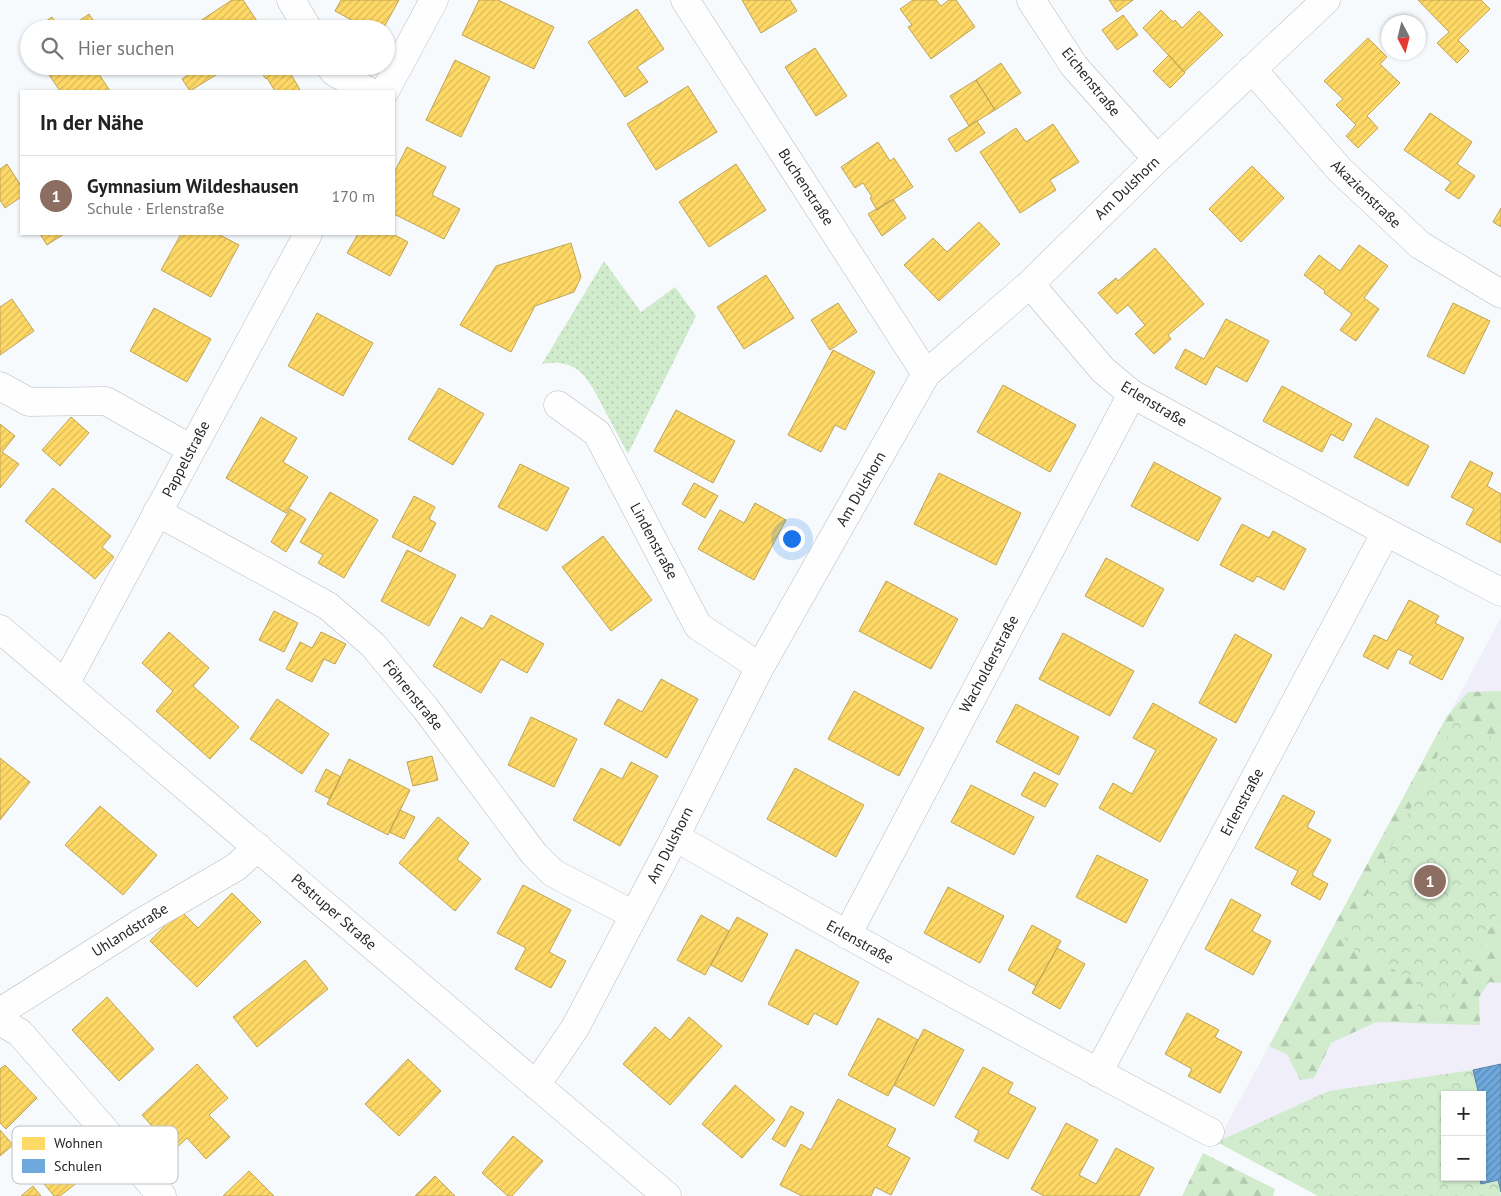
<!DOCTYPE html>
<html lang="de">
<head>
<meta charset="utf-8">
<style>
	:root { --surface:#fff; --page:#f6f6f6; --text:#222; --muted:#767676; --line:#e0e0e0; --accent:#db2777 }
	body { margin:0; font-family:"PT Sans",sans-serif; background:var(--page); color:var(--text) }
	.controls { position:absolute; right:15px; bottom:15px; display:grid; overflow:hidden; border-radius:0px; box-shadow:0 1px 4px #0004 }
	.controls button { width:45px; height:45px; display:grid; place-items:center; padding:0; border:0; border-bottom:1px solid var(--line); background:var(--surface); color:var(--text); font:25px sans-serif }
	.compass { position:absolute; left:1381px; top:15px; width:45px; height:45px; border-radius:50%; background:var(--surface); box-shadow:0 1px 4px #0004; rotate:173deg }
	.you { position:absolute; left:791px; top:538px; width:18px; height:18px; margin:-12px; border:4px solid #fff; border-radius:50%; background:#1a73e8; box-shadow:0 0 0 8px #1a73e833 }
	.badge { display:grid; place-items:center; width:32px; height:32px; border-radius:50%; background:var(--accent); color:#fff; font-size:16px; font-weight:700 }
	.pin { position:absolute; translate:-50% -50%; border:2px solid #fff; box-shadow:0 1px 5px #0006 }
	.list { margin:0; padding:0; list-style:none }
	h2 { display:flex; justify-content:space-between; align-items:center; height:65px; margin:0; padding:0 20px; font-size:21px }
	h2 small { font-size:16px; font-weight:400; color:var(--muted) }
	.list li { display:grid; grid-template-columns:32px 1fr auto; gap:15px; align-items:center; box-sizing:border-box; height:80px; padding:0 20px; border-top:1px solid var(--line) }
	.list b { display:block; font-size:19px; white-space:nowrap }
	.list p { margin:0; font-size:16px; white-space:nowrap; color:var(--muted) }
	.list em { font-size:16px; font-style:normal; color:var(--muted) }
	.icon { flex:none; width:28px; height:28px; fill:none; stroke:currentColor; stroke-width:2; stroke-linecap:round; stroke-linejoin:round }
	.map { position:relative; flex:none; width:1501px; height:1196px; overflow:hidden }
	.search { position:absolute; background:var(--surface); box-shadow:0 1px 4px #0004; left:20px; top:20px; width:375px; height:55px; display:flex; align-items:center; gap:12px; box-sizing:border-box; padding:0 18px; border-radius:28px; color:var(--muted); font-size:19px }
	.panel { position:absolute; background:var(--surface); box-shadow:0 1px 4px #0004; left:20px; top:90px; width:375px; height:145px; border-radius:0px }
	.map>svg:first-child { display:block }
	.education { fill:#efeef9; fill-rule:evenodd }
	.grass { fill:url(#grass-dots) }
	.forest { fill:url(#forest-firs) }
	.park { fill:url(#park-crowns) }
	.homes { fill:url(#homes-hatch); stroke:#bea454 }
	.schools { fill:url(#schools-hatch); stroke:#5982a7 }
	.lines { fill:none; stroke-linecap:round; stroke-linejoin:round }
	.minor-casing { stroke:#b8babd; stroke-width:29 }
	.minor { stroke:#fefeff; stroke-width:28 }
	.labels { text-anchor:middle; stroke-width:5; stroke-linejoin:round; paint-order:stroke }
	.street-label { font-size:15px; fill:#27282a; stroke:#fff }
	.key { fill:#fff; stroke:#bebebf; stroke-width:1 }
	.key-label { font-size:14px; fill:#27282a }
</style>
</head>
<body>
<div class="map">
<svg width="1501" height="1196" viewBox="0 0 1501 1196">
	<defs>
		<pattern id="grass-dots" width="8" height="8" patternUnits="userSpaceOnUse" patternTransform="scale(1.25)"><rect width="8" height="8" fill="#d0eccd"/><path d="M2 2h.1M6 6h.1" fill="none" stroke="#b3cab0" stroke-width="1.8" stroke-linecap="round"/></pattern>
		<pattern id="forest-firs" width="22" height="20" patternUnits="userSpaceOnUse" patternTransform="scale(1.25)"><rect width="22" height="20" fill="#d0eccd"/><path d="M5 1l3.5 6h-7zM16 11l3.5 6h-7z" fill="#b3cab0"/></pattern>
		<pattern id="park-crowns" width="20" height="18" patternUnits="userSpaceOnUse" patternTransform="scale(1.25)"><rect width="20" height="18" fill="#d0eccd"/><path d="M2 6a3 3 0 1 1 6 0M12 15a3 3 0 1 1 6 0" fill="none" stroke="#b3cab0"/></pattern>
		<pattern id="homes-hatch" width="6" height="6" patternUnits="userSpaceOnUse" patternTransform="scale(1.25)"><rect width="6" height="6" fill="#ffd966"/><path d="M-1 1l2-2M0 6l6-6M5 7l2-2" fill="none" stroke="#dbba59"/></pattern>
		<pattern id="schools-hatch" width="6" height="6" patternUnits="userSpaceOnUse" patternTransform="scale(1.25)"><rect width="6" height="6" fill="#6fa8dc"/><path d="M-1 1l2-2M0 6l6-6M5 7l2-2" fill="none" stroke="#5b89b3"/></pattern>
	</defs>
	<rect width="100%" height="100%" fill="#f7fafd"/>
	<path class="education" d="M1501,618V1196H1318L1217,1142ZM1445,1095H1482V1177H1445Z"/>
	<path class="grass" d="M604,261L641,312L675,287L696,316L628,454C620,439 612,424 604,409C589,380 579,357 542,364Z"/>
	<path class="forest" d="M1501,691V739H1495L1456,720L1416,981L1447,1010L1501,906V983L1489,982L1479,997L1480,1025L1376,1022L1331,1043L1314,1078L1300,1080L1287,1054L1269,1046L1447,716L1468,692Z
		M1203,1153L1275,1189L1273,1196H1182Z"/>
	<path class="park" d="M1456,719L1495,739H1501V906L1447,1010L1418,1012L1416,981L1342,943Z
		M1473,1070L1479,1095H1445V1177H1479L1498,1180L1501,1196H1318L1217,1142L1329,1091Z"/>
	<path class="homes" d="M232,0H243L261,27L258,29H200L197,23Z
		M341,0H399L383,29H368L335,11Z
		M479,0H498L554,27L534,69L462,35Z
		M742,0H790L797,11L761,33Z
		M913,0H936L941,6L949,0H956L975,27L931,59L908,27L912,25L900,9Z
		M1109,0H1133L1117,12Z
		M1418,0H1481L1490,9L1458,40L1469,51L1457,63L1437,43L1449,32Z
		M637,9L664,49L637,67L648,82L625,97L588,42Z
		M1161,10L1173,22L1175,20L1182,28L1199,11L1223,35L1184,72L1143,28Z
		M89,14L99,29H67Z
		M1123,15L1138,35L1117,50L1102,30Z
		M52,17L60,29H35Z
		M29,33V46L23,37Z
		M1368,38L1387,57L1380,64L1400,83L1367,116L1378,128L1358,148L1346,136L1356,125L1336,105L1343,99L1324,81Z
		M815,48L847,96L816,116L785,67Z
		M1169,55L1185,73L1170,88L1153,71Z
		M455,60L490,77L461,137L426,120Z
		M1001,63L1021,93L995,110L976,80Z
		M43,66H98L95,68L110,91H60Z
		M202,66H215L219,73L190,91L182,79Z
		M257,66H286L299,88L300,91H275L267,78L266,79Z
		M976,80L995,110L969,126L950,96Z
		M688,86L717,132L656,170L627,124Z
		M1430,113L1472,142L1457,164L1475,176L1459,199L1445,190L1451,182L1404,150Z
		M977,121L985,133L956,152L948,139Z
		M1053,124L1079,162L1050,180L1056,190L1020,213L980,152L1016,128L1026,142Z
		M878,142L890,161L894,158L913,187L877,210L870,198L872,197L863,183L855,188L841,167Z
		M407,147L446,167L432,195L460,209L444,239L394,214V173Z
		M7,164L21,186V197L5,208L0,200V169Z
		M736,164L766,210L709,247L679,202Z
		M1252,166L1284,198L1241,242L1209,209Z
		M893,199L906,218L882,236L868,214Z
		M1501,208V227L1493,222Z
		M979,222L1000,244L939,301L904,265L933,238L947,252Z
		M40,234H64L47,245Z
		M181,234H218L239,245L211,297L161,270Z
		M358,234H393L408,242L390,276L347,253Z
		M571,243L581,277L574,292L535,306L511,352L460,325L496,266Z
		M1359,245L1388,266L1364,298L1379,309L1356,341L1340,330L1352,314L1324,293L1325,291L1304,275L1319,255L1340,271Z
		M1155,248L1204,304L1168,335L1171,339L1154,354L1135,334L1145,325L1128,305L1117,314L1098,293L1116,278L1118,281Z
		M766,275L794,318L744,349L717,307Z
		M12,299L34,331L0,355V307Z
		M838,303L857,332L830,350L811,320Z
		M1453,303L1490,321L1464,374L1427,356Z
		M154,308L211,339L187,382L130,351Z
		M317,313L373,343L343,396L288,366Z
		M1226,319L1269,341L1247,382L1216,366L1206,385L1175,368L1185,349L1204,359Z
		M833,350L875,372L845,430L835,425L821,452L788,435Z
		M1003,385L1076,425L1050,472L977,432Z
		M1282,386L1352,424L1343,441L1331,434L1322,452L1263,421Z
		M439,388L484,414L453,465L408,439Z
		M676,410L735,441L713,483L654,451Z
		M71,417L89,433L60,466L42,450Z
		M261,417L297,438L283,462L308,477L286,513L226,478Z
		M1376,418L1429,446L1408,486L1354,457Z
		M0,424L15,436L2,452L19,464L0,488Z
		M1470,461L1493,473L1487,486L1501,494V543L1466,524L1474,509L1451,497Z
		M1154,462L1221,498L1198,541L1131,506Z
		M520,464L569,488L547,531L498,507Z
		M939,473L1021,513L996,565L914,524Z
		M694,483L718,496L705,518L682,504Z
		M53,488L111,536L102,547L114,557L95,579L25,521Z
		M330,492L378,520L344,578L318,563L323,555L300,542Z
		M414,496L435,507L429,519L436,523L421,552L392,537Z
		M755,503L786,520L754,580L698,549L720,510L744,523Z
		M290,509L306,519L286,552L271,542Z
		M1242,524L1269,538L1273,531L1306,549L1284,590L1257,576L1253,582L1220,565Z
		M603,536L652,600L611,631L562,567Z
		M407,550L456,575L429,626L381,601Z
		M1106,558L1164,589L1143,627L1085,596Z
		M886,581L958,619L931,669L859,631Z
		M1409,600L1439,616L1435,623L1464,638L1442,680L1409,663L1413,656L1398,649L1388,669L1363,656L1374,635L1387,641Z
		M274,611L298,623L284,652L259,640Z
		M491,615L544,644L527,673L501,659L481,693L433,666L461,617L483,629Z
		M169,632L209,668L193,686L239,727L210,759L156,711L173,691L142,663Z
		M321,632L346,644L335,664L324,659L312,682L286,669L300,642L312,648Z
		M1063,633L1134,671L1110,716L1039,679Z
		M1235,634L1272,655L1236,723L1199,703Z
		M661,679L698,699L667,758L604,724L618,699L642,712Z
		M854,691L924,728L899,776L828,739Z
		M277,699L329,734L302,774L250,739Z
		M1153,703L1217,739L1160,842L1099,808L1113,783L1132,794L1156,750L1133,738Z
		M1016,704L1079,737L1059,775L996,742Z
		M531,717L577,739L554,787L508,765Z
		M432,756L438,780L413,786L407,762Z
		M0,758L30,782L0,820Z
		M349,759L410,790L388,835L327,804Z
		M631,762L658,776L620,846L573,820L601,768L622,779Z
		M795,768L864,805L836,857L767,819Z
		M326,769L341,777L330,799L315,791Z
		M1034,772L1058,784L1045,807L1021,795Z
		M971,785L1034,817L1014,855L951,822Z
		M1283,795L1315,812L1307,827L1331,840L1312,875L1328,884L1320,900L1291,884L1298,871L1255,848Z
		M100,806L157,855L123,895L65,845Z
		M400,810L415,817L404,839L389,832Z
		M438,817L469,843L457,859L481,879L455,911L399,863Z
		M1097,855L1148,880L1126,923L1076,897Z
		M523,885L571,910L549,952L566,961L551,988L515,969L526,948L497,933Z
		M948,887L1004,916L980,963L924,933Z
		M232,893L261,922L197,987L150,941L180,910L198,928Z
		M1231,899L1261,915L1252,931L1271,941L1253,975L1205,949Z
		M701,915L729,931L705,975L677,960Z
		M737,917L768,934L742,982L711,965Z
		M1032,925L1061,941L1036,986L1008,970Z
		M1057,948L1085,964L1060,1009L1032,993Z
		M796,949L859,982L837,1025L814,1013L808,1025L768,1004Z
		M305,960L328,989L257,1047L233,1017Z
		M107,997L154,1049L119,1081L72,1030Z
		M1187,1013L1219,1030L1215,1037L1242,1052L1220,1093L1188,1076L1192,1069L1165,1054Z
		M689,1017L722,1046L670,1105L623,1064L655,1027L670,1040Z
		M878,1018L918,1040L888,1096L848,1075Z
		M924,1029L964,1050L934,1106L894,1085Z
		M408,1059L441,1091L399,1136L365,1104Z
		M197,1064L228,1098L209,1115L230,1137L206,1159L187,1138L174,1150L142,1115Z
		M5,1065L37,1098L6,1129L0,1123V1069Z
		M983,1067L1013,1083L1008,1093L1036,1108L1008,1159L974,1141L979,1131L955,1117Z
		M735,1085L775,1120L742,1158L702,1124Z
		M838,1099L896,1129L887,1146L910,1158L891,1195L875,1187L871,1196H802L780,1185L801,1144L811,1150Z
		M791,1106L804,1113L785,1147L772,1139Z
		M1066,1123L1098,1140L1079,1175L1096,1184L1116,1148L1154,1168L1139,1196H1044L1031,1189Z
		M0,1130L13,1145L0,1156Z
		M65,1133L93,1170L60,1196H54L27,1163Z
		M513,1136L543,1161L512,1196H508L482,1173Z
		M249,1171L274,1196H223Z
		M435,1176L455,1196H415Z
		M33,1186L41,1196H21Z"/>
	<path class="schools" d="M1501,1064V1192L1498,1180L1481,1184L1479,1177H1482V1095H1479L1473,1070Z"/>
	<g class="lines">
		<g class="minor-casing">
			<path id="minor" d="M291,0L308,29
				M685,0L926,374
				M1031,0L1074,66L1157,159
				M330,66L334,72L368,91
				M1252,69L1340,170L1420,245L1501,294
				M385,91L434,0
				M1030,284L1103,370L1132,394L1386,532L1501,592
				M0,386L29,402L106,401L191,449
				M558,405L597,433L698,626L760,667
				M157,512L328,606L373,645L426,709L534,854L553,873L634,915
				M0,629L667,1196
				M65,684L308,234
				M675,837C852,938 1030,1037 1210,1132
				M847,935L1132,394
				M0,1012L142,922L236,867L258,847
				M0,1021L20,1033L162,1196
				M1098,1073L1386,532
				M536,1085L575,1028L675,837L760,667L926,374L1030,284L1157,159L1326,0"/>
		</g>
		<use href="#minor" class="minor"/>
	</g>
	<g class="labels">
		<g class="street-label">
			<text transform="translate(1091 82) rotate(51)" y="5">Eichenstraße</text>
			<text transform="translate(806 187) rotate(57)" y="5">Buchenstraße</text>
			<text transform="translate(1127 188) rotate(-44)" y="5">Am Dulshorn</text>
			<text transform="translate(1366 194) rotate(44)" y="5">Akazienstraße</text>
			<text transform="translate(1154 404) rotate(31)" y="5">Erlenstraße</text>
			<text transform="translate(186 459) rotate(-62)" y="5">Pappelstraße</text>
			<text transform="translate(861 489) rotate(-60)" y="5">Am Dulshorn</text>
			<text transform="translate(654 541) rotate(62)" y="5">Lindenstraße</text>
			<text transform="translate(989 664) rotate(-62)" y="5">Wacholderstraße</text>
			<text transform="translate(413 695) rotate(51)" y="5">Föhrenstraße</text>
			<text transform="translate(1242 802) rotate(-62)" y="5">Erlenstraße</text>
			<text transform="translate(670 845) rotate(-63)" y="5">Am Dulshorn</text>
			<text transform="translate(334 912) rotate(41)" y="5">Pestruper Straße</text>
			<text transform="translate(130 930) rotate(-32)" y="5">Uhlandstraße</text>
			<text transform="translate(860 942) rotate(29)" y="5">Erlenstraße</text>
		</g>
	</g>
	<rect x="12" y="1126" width="166" height="58" rx="8" class="key"/>
	<rect x="22" y="1137" width="23" height="13" fill="#ffd966"/>
	<rect x="22" y="1159" width="23" height="14" fill="#6fa8dc"/>
	<g class="key-label">
		<text x="54" y="1148">Wohnen</text>
		<text x="54" y="1171">Schulen</text>
	</g>
</svg>
<div class="controls">
<button>+</button>
<button>−</button>
</div>
<svg class="compass" viewBox="-18 -18 36 36"><path d="M0-13l5 13h-10z" fill="#e53935"/><path d="M0 13l5-13h-10z" fill="#767676"/></svg>
<div class="you"></div>
<div class="pin badge" style="left:1430px;top:881px;background:#8d6e63">1</div>
<div class="search"><svg class="icon" aria-label="search" viewBox="0 0 24 24"><circle cx="10" cy="10" r="6"/><path d="M15 15l6 6"/></svg>Hier suchen</div>
<section class="panel">
<h2>In der Nähe<small></small></h2>
<ul class="list">
<li><span class="badge" style="background:#8d6e63">1</span><div><b>Gymnasium Wildeshausen</b><p>Schule · Erlenstraße</p></div><em>170 m</em></li>
</ul>
</section>
</div>
</body>
</html>
